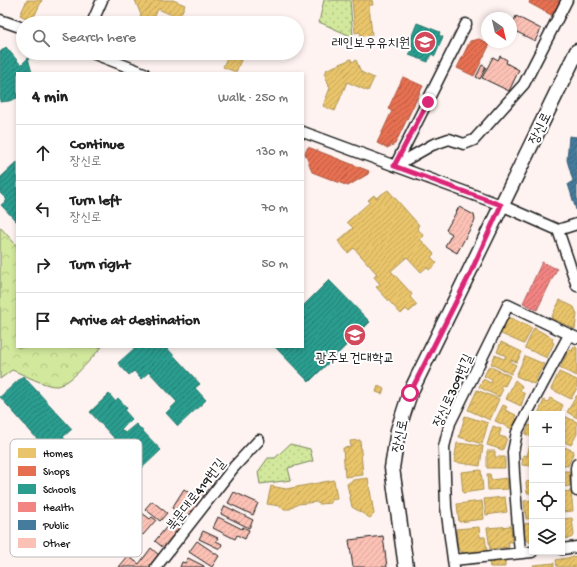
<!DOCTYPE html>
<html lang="en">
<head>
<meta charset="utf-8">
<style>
	:root { --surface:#fff; --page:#f2f2f2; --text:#222; --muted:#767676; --line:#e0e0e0 }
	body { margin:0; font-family:"Gochi Hand","Poor Story",sans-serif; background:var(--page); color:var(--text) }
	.controls { position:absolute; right:12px; bottom:12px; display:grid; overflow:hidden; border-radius:0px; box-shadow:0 2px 6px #0003 }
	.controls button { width:36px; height:36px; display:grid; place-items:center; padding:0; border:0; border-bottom:1px solid var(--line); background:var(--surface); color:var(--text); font:20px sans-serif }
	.compass { position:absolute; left:481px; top:12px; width:36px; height:36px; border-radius:50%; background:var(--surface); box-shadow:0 2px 6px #0003; rotate:146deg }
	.stop { position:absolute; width:12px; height:12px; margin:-9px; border:3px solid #db2777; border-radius:50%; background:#fff }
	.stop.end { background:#db2777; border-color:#fff; box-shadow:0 1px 4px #0008 }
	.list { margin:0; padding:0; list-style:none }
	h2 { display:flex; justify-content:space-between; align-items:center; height:52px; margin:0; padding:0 16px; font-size:17px }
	h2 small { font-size:13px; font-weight:400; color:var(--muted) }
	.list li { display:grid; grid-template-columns:26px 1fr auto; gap:12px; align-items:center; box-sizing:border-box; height:56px; padding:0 16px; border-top:1px solid var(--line) }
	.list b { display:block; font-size:15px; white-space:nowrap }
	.list p { margin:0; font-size:13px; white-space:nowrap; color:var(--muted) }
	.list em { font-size:13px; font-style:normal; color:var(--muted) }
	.icon { flex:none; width:22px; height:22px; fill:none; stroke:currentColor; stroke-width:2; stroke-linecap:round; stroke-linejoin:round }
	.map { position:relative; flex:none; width:577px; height:567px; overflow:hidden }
	.search { position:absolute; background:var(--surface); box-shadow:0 2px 6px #0003; left:16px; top:16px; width:288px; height:44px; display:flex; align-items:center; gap:10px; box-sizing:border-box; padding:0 14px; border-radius:22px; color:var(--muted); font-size:15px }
	.panel { position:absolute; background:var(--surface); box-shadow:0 2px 6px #0003; left:16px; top:72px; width:288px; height:276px; border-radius:0px }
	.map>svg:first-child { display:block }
	.green { fill:url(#green-dots); stroke:#77825c }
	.forest { fill:url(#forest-crowns); stroke:#77825c }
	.homes { fill:url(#homes-hatch); stroke:#ac9253 }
	.shops { fill:url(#shops-hatch); stroke:#aa5641 }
	.schools { fill:url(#schools-hatch); stroke:#26766c }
	.health { fill:url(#health-hatch); stroke:#b26563 }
	.public { fill:url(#public-hatch); stroke:#395e76 }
	.building { fill:url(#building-hatch); stroke:#1c1c1c }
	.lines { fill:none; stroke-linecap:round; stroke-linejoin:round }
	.street-casing { stroke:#1c1c1c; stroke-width:13 }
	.secondary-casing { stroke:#1c1c1c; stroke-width:17 }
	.street { stroke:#fff; stroke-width:10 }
	.secondary { stroke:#fff; stroke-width:14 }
	.route { stroke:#db2777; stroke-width:5 }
	.labels { text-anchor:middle; stroke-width:4; stroke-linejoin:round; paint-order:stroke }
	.poi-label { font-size:14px; fill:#1c1c1c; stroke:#fff; text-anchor:end }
	.street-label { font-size:14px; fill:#1c1c1c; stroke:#fff }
	.key { fill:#fff; stroke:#bbb; stroke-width:1 }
	.key-label { font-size:11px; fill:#1c1c1c }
</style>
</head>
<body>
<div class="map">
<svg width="577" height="567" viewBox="0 0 577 567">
	<defs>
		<pattern id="green-dots" width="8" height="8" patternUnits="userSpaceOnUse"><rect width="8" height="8" fill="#d2e89c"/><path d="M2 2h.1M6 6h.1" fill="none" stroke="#b4c686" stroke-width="1.8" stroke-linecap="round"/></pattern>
		<pattern id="forest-crowns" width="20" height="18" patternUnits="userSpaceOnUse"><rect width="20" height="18" fill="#d2e89c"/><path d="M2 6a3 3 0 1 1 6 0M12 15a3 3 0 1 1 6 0" fill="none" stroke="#b4c686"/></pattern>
		<pattern id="homes-hatch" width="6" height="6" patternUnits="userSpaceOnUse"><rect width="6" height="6" fill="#e9c46a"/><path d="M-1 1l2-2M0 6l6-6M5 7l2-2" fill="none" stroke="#c7a85b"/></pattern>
		<pattern id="shops-hatch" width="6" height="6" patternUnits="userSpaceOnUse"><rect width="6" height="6" fill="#e76f51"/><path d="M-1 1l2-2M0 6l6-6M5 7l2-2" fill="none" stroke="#ba5a42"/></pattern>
		<pattern id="schools-hatch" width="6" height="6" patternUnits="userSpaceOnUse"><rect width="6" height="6" fill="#2a9d8f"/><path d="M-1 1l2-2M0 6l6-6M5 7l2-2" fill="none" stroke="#237f74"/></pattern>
		<pattern id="health-hatch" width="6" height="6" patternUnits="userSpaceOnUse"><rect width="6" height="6" fill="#f28482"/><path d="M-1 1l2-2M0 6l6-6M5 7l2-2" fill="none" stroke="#c36b6a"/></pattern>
		<pattern id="public-hatch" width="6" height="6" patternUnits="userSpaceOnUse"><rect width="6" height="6" fill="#457b9d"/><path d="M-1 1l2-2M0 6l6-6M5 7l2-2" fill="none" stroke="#39647f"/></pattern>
		<pattern id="building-hatch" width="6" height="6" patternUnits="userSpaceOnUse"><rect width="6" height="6" fill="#fcc1b5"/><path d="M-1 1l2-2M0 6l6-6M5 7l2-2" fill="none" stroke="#d7a59b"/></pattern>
	</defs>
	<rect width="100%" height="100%" fill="#fef3f0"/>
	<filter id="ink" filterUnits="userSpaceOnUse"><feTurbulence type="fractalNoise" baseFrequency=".025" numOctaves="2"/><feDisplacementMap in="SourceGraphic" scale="8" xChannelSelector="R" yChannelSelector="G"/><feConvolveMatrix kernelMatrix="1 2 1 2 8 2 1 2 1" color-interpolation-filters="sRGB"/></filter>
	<g filter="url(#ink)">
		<path class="green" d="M324,0H350L353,37L319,22Z
			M290,444L310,449L313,461L288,468L291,480L260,484L258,472L268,458H275Z"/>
		<path class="forest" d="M0,227L17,246V347H102C91,358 72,383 57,386C46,387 23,374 12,370L0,379Z"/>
		<path class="homes" d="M27,0H42L32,21L20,15Z
			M135,0H173L185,5L179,18L158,9L152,23H138L141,15Z
			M352,0H372L373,5H369L372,35L361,36L360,32L355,33Z
			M229,53H244L236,72L223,67Z
			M351,59L352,62L356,60L361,72L374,78L368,91L347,82L335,111L323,106L330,88L324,73L327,72L326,70Z
			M388,190L419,225L417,228L424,236L420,239L434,254L431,257L437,263L429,270L427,267L421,272L407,257L391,271L412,294L410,297L417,305L409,312L406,309L401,314L376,287L380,284L374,277L377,274L354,248L348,253L338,241L353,228L347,222L370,202L368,200L374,195L376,198Z
			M560,300L574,307L577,314L575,329L551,318Z
			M511,318L532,328L524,344L499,333L506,319Z
			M534,328L553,338L552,341L554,343L547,358L525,348Z
			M501,342L522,352L517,362L511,360L510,362L516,365L511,374L491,364L495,355L504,359L506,356L497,352Z
			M574,346L577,348V376L560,368L569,349L572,351Z
			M525,356L544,364L534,384L516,376Z
			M489,366L510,376L505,386L502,385L500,388L503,389L499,397L479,387L483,379L491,383L492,380L484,376Z
			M559,372L577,380V388L571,399L551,389Z
			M515,380L522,386L520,391L525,394L521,406L506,399Z
			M378,386L384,389L382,394L376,392Z
			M477,390L499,399L490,420L468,410Z
			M577,395V418L567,412Z
			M550,398L563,405L559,414H538L544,400L548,402Z
			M503,405L507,407L505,410L516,415L515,418L517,419L512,429L495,421Z
			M465,416L488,423L482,444L459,437Z
			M564,416L577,422V434L571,445L562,441V421Z
			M529,425L532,426V437L525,434Z
			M493,426L501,429L499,436L507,438L503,450L487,445Z
			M360,440L363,475L345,477L343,448L351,447L350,441Z
			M457,443L483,446L480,466L454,462Z
			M530,445L532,446V466L522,465L523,455L527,456Z
			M562,446L574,451L568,466L562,465Z
			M487,451H495V457H505V468H487Z
			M481,470L483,490L463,493L461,472Z
			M562,471H569L570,486L562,487Z
			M487,474H490L491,480L507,478L508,489L488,490Z
			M368,478L374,514L370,518L352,507L347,484L353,480Z
			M334,480L337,499L331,500V503L319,504L316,502L298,504L290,509H283L280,506L267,504L271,486L286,489Z
			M532,481V493H527L526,482Z
			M571,491L573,511L562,512V492Z
			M505,497L507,512L486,515L484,499Z
			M532,500V518L526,519L524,501Z
			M482,501L484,519L459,522L457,504Z
			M572,518L574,535L571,538L562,539V519Z
			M532,523V543H531L525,539L524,524Z
			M511,526L512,542H508L509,547L490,549L487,528Z
			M479,527L480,537H485L487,551L464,554L458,549L456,529Z
			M577,556V567H557L556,560Z
			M505,560V567H490L489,562Z
			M554,563V567H534L533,565Z"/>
		<path class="shops" d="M530,0H562L553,16L529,3Z
			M479,39L490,44L474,76L457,68L470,41Z
			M403,77L423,86L395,144L387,148L377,143L392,111L388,109Z
			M308,147L369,171L368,174L348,186L312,172L305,153Z"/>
		<path class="schools" d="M417,23L440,32L439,35L443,37L435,56L431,54L428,62L409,55L411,49L407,48Z
			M6,47L21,65L28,58L32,73H17V98L9,101L0,102V52Z
			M17,162V222L1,205L7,200L0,193V178Z
			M329,280L370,322L309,382L275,347H303V306Z
			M136,347H155L158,350L162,347H166L200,384L195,388L206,400L178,426L166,413L177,402L149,372L141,379L134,371L129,375L118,363Z
			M23,376L72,429L63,437L67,442L58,451L53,446L48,451L0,397Z
			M109,394L115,401L118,398L127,408L125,411L132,419L121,429L125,433L136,424L161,450L142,468L90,412Z"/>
		<path class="health" d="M542,262L557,269L537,310L523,303Z"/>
		<path class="public" d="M569,136L577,137V213L568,184L573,181L567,160Z"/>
		<path class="building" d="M516,16L541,29L535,41L511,29Z
			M500,56L507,60L506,63L519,70L509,91L482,78L493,57L498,60Z
			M482,65L486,67L480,79L476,77Z
			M459,207L474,215L475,220L457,253L445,246L452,234L446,230Z
			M184,489L194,496L198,490L207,496L190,520L172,508Z
			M234,492L258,503L253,515L228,503Z
			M152,501L167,513L160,521L145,509Z
			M225,506L253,520L249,528L221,514Z
			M142,513L150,519L152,517L156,520L143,535L136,529L141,523L137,520Z
			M218,517L242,529L243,527L249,530L245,539L237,535L235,539L213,528Z
			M173,519L183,527L165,549L155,541Z
			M203,531L218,538L216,541L222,544L220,549L199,539Z
			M383,536L387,567H353L349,540Z
			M197,541L219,556L212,567L189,552Z
			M151,548L160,556L151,567H119L128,556L139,564Z
			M188,558L204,566V567H180L182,562L185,563Z"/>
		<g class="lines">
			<g class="street-casing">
				<path id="street" d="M0,20L23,28
					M92,23L102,0
					M92,53L144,73
					M303,132L501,205L558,230L577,224
					M395,166L432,145L449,139L464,144L474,140L524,84L567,0
					M395,166L466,24
					M558,230L577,286
					M577,464L576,468L577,491
					M562,549L577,547
					M520,553L514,474L513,452L517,432L569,335
					M453,560L532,552
					M156,567L234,467L259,440
					M454,567L446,507L444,447L450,423L508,305L577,338"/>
			</g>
			<g class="secondary-casing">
				<path id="secondary" d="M406,567L392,468L398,430L410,393L577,51"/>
			</g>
			<use href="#street" class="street"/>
			<use href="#secondary" class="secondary"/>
		</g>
	</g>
	<g class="lines" filter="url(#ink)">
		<path class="route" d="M410,393L470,274L501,205L394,166L428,102"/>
	</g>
	<defs>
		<g id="school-disc" transform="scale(1.15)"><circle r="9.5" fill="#d1495b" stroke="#fff"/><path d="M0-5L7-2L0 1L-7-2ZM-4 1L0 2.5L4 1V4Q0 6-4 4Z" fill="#fff"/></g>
		<g id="university-disc" transform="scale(1.15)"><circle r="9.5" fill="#d1495b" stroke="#fff"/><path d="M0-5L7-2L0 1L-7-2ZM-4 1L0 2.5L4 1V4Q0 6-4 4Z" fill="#fff"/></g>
	</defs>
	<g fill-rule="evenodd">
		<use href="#school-disc" x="425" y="42"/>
		<use href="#university-disc" x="355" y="335"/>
	</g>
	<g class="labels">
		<g class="poi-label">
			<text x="410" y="47">레인보우유치원</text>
			<text x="355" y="362" text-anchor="middle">광주보건대학교</text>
		</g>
		<g class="street-label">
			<text transform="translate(539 128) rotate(-64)" y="5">장신로</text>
			<text transform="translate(452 390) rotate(-66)" y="5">장신로309번길</text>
			<text transform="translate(399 436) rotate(-78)" y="5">장신로</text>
			<text transform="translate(195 494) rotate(-52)" y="5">북문대로419번길</text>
		</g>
	</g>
	<rect x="10" y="439" width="132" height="118" rx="6" class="key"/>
	<rect x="18" y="448" width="18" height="10" fill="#e9c46a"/>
	<rect x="18" y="466" width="18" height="10" fill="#e76f51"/>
	<rect x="18" y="484" width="18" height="10" fill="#2a9d8f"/>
	<rect x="18" y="502" width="18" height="10" fill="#f28482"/>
	<rect x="18" y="520" width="18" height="10" fill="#457b9d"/>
	<rect x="18" y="538" width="18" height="10" fill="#fcc1b5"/>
	<g class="key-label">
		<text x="43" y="457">Homes</text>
		<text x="43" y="475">Shops</text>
		<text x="43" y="493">Schools</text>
		<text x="43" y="511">Health</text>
		<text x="43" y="529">Public</text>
		<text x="43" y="547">Other</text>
	</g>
</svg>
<div class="controls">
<button>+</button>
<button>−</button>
<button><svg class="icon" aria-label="locate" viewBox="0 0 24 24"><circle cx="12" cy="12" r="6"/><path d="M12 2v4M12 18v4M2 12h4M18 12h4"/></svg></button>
<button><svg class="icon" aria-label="layers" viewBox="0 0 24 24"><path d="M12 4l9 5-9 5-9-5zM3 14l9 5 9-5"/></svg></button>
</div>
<svg class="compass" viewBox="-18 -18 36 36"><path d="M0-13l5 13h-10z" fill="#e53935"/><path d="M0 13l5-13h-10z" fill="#767676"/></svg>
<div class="stop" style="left:410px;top:393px"></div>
<div class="stop end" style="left:428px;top:102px"></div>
<div class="search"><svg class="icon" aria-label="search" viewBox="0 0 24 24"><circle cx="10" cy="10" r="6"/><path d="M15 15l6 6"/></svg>Search here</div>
<section class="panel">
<h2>4 min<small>Walk · 250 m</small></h2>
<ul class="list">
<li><svg class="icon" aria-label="ahead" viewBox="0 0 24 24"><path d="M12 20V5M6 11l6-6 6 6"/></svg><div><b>Continue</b><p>장신로</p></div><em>130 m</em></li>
<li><svg class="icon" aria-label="left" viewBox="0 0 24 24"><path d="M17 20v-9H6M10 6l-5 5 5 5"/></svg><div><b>Turn left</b><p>장신로</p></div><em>70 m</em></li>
<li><svg class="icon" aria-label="right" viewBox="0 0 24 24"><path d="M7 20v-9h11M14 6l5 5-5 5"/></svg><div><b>Turn right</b></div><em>50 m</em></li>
<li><svg class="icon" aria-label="arrive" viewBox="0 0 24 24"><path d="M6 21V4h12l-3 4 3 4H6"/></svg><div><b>Arrive at destination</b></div></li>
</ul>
</section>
</div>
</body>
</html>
